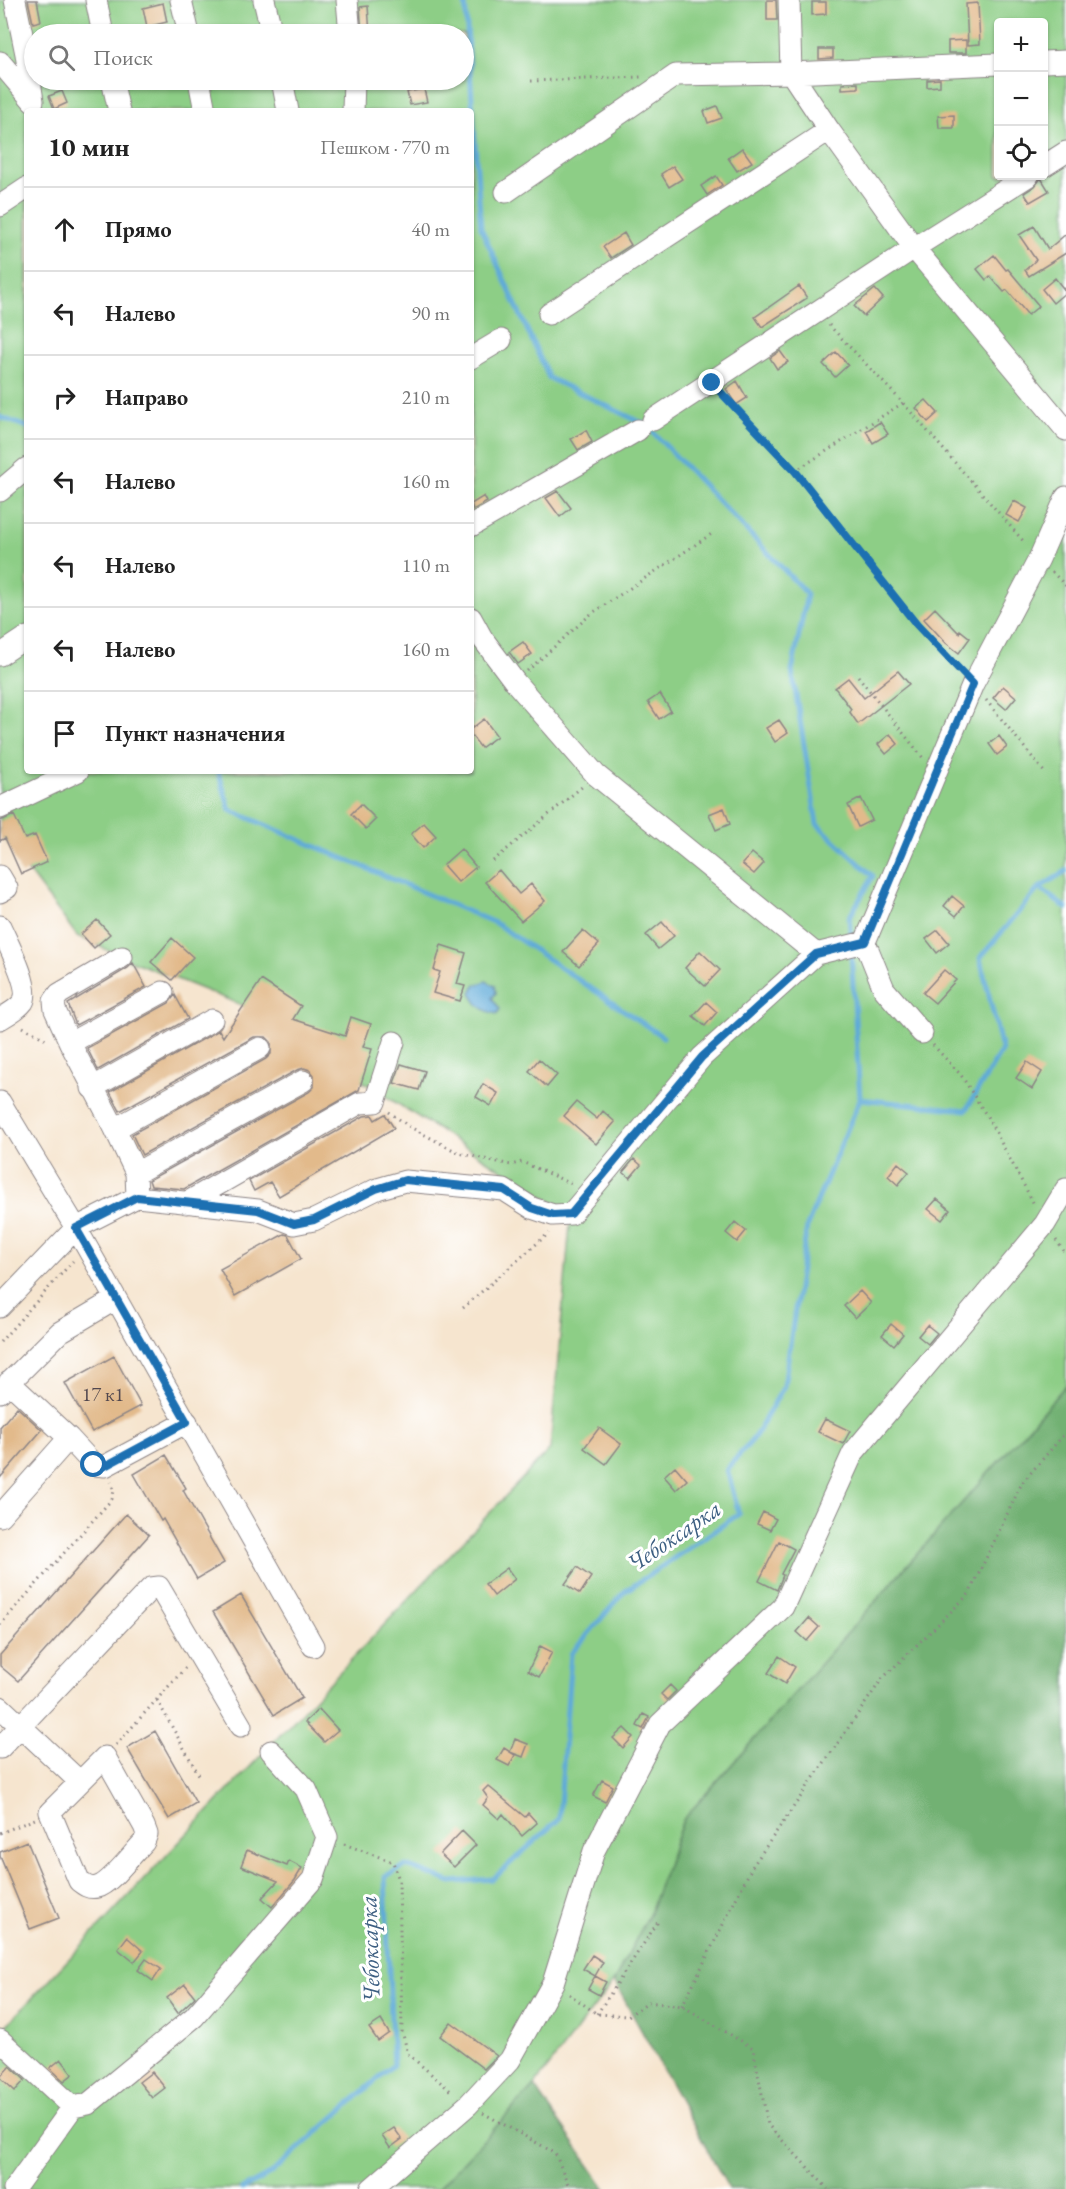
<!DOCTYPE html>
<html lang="ru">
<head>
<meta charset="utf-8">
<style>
	:root { --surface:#fff; --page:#f6f6f6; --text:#222; --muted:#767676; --line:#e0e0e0 }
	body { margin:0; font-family:"EB Garamond",serif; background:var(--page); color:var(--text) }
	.controls { position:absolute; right:18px; top:18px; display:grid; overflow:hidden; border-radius:6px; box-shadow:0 2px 4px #0004 }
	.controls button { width:54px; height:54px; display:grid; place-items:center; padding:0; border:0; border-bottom:2px solid var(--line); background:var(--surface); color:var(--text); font:30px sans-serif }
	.stop { position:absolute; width:18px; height:18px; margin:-14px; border:4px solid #1f6fb2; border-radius:50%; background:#fff }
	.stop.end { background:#1f6fb2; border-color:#fff; box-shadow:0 2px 6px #0008 }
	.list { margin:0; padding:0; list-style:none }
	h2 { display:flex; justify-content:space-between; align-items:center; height:78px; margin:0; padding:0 24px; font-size:26px }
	h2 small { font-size:20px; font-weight:400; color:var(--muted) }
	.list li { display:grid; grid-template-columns:39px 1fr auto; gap:18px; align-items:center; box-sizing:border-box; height:84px; padding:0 24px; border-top:2px solid var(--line) }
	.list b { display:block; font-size:22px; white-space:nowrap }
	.list em { font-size:20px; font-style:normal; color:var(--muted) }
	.icon { flex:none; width:33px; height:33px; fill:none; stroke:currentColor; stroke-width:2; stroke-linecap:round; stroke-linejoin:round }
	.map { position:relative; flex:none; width:1066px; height:2189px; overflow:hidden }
	.search { position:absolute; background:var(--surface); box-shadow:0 2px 4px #0004; left:24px; top:24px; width:450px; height:66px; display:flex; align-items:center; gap:15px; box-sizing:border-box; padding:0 21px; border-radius:33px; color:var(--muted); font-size:22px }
	.panel { position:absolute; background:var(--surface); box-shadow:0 2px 4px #0004; left:24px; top:108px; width:450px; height:666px; border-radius:6px }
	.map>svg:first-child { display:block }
	.green { fill:#8dce86; stroke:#587860; stroke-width:1.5; fill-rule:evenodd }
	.forest { fill:#72b173; stroke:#4a6a57; stroke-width:1.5 }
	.water { fill:#5faad8; stroke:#40668a; stroke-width:1.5 }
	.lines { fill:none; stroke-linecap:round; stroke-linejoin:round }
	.stream { stroke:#5faad8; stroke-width:5 }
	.building { fill:#e2ba8b }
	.minor-casing { stroke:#8c8485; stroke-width:23 }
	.path { stroke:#8c8485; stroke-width:3; stroke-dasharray:1.5 4.5; stroke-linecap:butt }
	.minor { stroke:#fff; stroke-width:21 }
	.route { stroke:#1f6fb2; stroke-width:8 }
	.labels { text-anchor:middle; stroke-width:6; stroke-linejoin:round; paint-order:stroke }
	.number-label { font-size:20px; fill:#52484f }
	.water-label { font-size:24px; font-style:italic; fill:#3d5f82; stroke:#fff }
</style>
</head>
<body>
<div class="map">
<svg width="1066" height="2189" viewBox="0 0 1066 2189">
	<rect width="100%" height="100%" fill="#fff"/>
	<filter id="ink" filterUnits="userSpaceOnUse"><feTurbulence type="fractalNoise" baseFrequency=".0167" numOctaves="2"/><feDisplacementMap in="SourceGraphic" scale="12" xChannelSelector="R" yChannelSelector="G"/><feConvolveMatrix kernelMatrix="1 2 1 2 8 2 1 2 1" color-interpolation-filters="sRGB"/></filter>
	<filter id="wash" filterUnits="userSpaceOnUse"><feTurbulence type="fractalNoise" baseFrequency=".008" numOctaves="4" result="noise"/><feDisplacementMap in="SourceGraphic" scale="24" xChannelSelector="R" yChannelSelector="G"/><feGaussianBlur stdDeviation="1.35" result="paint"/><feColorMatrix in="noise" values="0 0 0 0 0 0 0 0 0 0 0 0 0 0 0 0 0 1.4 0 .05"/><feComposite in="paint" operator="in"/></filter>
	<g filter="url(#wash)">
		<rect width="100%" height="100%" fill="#f6e5cf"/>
		<path class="green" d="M0,0H1066V1385L683,1820L650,1913L614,1981L534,2086L438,2189H0V2032L550,1449L571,1214L244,1006L122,957L77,936L0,834ZM998,22H1044V176H998ZM34,34H464V80H34ZM27,111H471V771H27Z"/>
		<path class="forest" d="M1066,1385V2189H729L614,1981L650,1913L683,1820Z
			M534,2086L606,2189H438Z"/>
		<path class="water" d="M486,981L495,986L496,993L492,998L500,1009L497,1014C483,1011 476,1005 471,992L476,985Z"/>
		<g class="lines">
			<path class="stream" d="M465,0L481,228L549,378L646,425L807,594L792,671L817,824L873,876L849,918L851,939
				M0,417L27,427
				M218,771L230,810L495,923L663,1037
				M1039,888L1066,908
				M851,952L860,1099
				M242,2189L270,2174L393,2065L385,1876L406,1866L451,1882L493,1879L559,1819L571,1654L624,1592L739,1514L727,1469L754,1438L784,1386L807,1226L860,1099L966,1110L1002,1050L980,958L1039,888L1066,871"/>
		</g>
		<g id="blocks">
			<path class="building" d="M28,0H37L41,21L33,23Z
				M767,0H776L777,20H767Z
				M812,2H826V14L812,15Z
				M163,3L167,22L147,27L143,8Z
				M978,3L980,44L968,45L966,4Z
				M368,6L370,34H362L360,7Z
				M966,40V53H948V41Z
				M819,49H833V58L819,59Z
				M940,79V86L927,87V80Z
				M858,83V88L842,89V84Z
				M424,89L427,102L410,105L407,92Z
				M62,91L67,103L54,109L49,96Z
				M717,106L722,118L708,123L704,111Z
				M954,115V128H939L938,116Z
				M742,148L752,162L737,171L728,158Z
				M673,166L682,179L669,187L661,174Z
				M716,176L722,185L707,195L701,186Z
				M1041,178L1049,191L1030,202L1024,193L1035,186Z
				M1034,226L1048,249L1066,234V253L1029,276L1025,270L1036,260L1019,235Z
				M624,233L631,245L611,258L603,247Z
				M994,255L1006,270L1008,269L1039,306L1028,315L1007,290L1004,292L990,276L986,280L977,269Z
				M1055,278L1066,292L1053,303L1042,289Z
				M799,286L807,298L762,327L755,317Z
				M875,289L883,298L864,316L854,306Z
				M780,351L788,362L777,369L770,358Z
				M836,352L848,365L835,377L823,364Z
				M737,381L747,398L736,405L726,389Z
				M926,400L938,413L928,422L916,408Z
				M880,422L888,434L873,443L866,431Z
				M586,430L592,442L578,450L571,439Z
				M558,491L571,508L560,517L546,498Z
				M484,496L487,502L473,510L471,504Z
				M1014,501L1027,508L1019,522L1006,515Z
				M935,608L959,633L960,630L970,638L959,653L946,643L924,619Z
				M523,642L532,654L518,664L509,652Z
				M898,671L909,684L858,724L849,711L851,709L835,688L848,678L864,698Z
				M1003,686L1016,697L1006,709L993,698Z
				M660,694L671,711L659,719L648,702Z
				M484,719L497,736L481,748L471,735V729Z
				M779,720L788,733L775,742L766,728Z
				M890,734L898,744L886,754L878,744Z
				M999,736L1007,747L997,755L989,744Z
				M861,798L872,820L858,827L848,805Z
				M361,804L376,819L366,829L351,814Z
				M724,808L730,824L716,830L709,814Z
				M14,815L25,839L35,835L47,862L21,874L5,838L0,841V821Z
				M424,823L436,836L423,848L411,834Z
				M461,849L476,867L458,882L443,865Z
				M752,853L764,863L754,874L742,864Z
				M499,870L519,894L531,884L545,901L521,921L485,882Z
				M952,896L964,906L956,916L944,906Z
				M97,920L110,934L94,948L81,934Z
				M662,922L674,936L658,949L646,935Z
				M583,930L599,944L579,966L563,952Z
				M938,930L949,943L937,953L926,939Z
				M172,938L193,957L172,980L151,962Z
				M441,945L466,953L457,984L465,986L460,1001L433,993L440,972L434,970Z
				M700,951L720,970L705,986L685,968Z
				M133,963L146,987L76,1025L68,1004L128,968Z
				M944,970L956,980L935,1003L923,993Z
				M261,980L301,1006L293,1019L345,1036L351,1017L371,1024L363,1047L372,1049L359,1090L184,1189L151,1186L149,1180L309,1092L314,1087V1075L310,1070L304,1068L297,1070L142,1155L132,1134L266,1059L271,1054V1042L266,1037H254L120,1111L110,1092L219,1030L223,1037Z
				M175,995L188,1019L98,1070L87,1048L169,1003Z
				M706,1002L717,1012L705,1026L693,1016Z
				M539,1059L557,1075L547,1087L529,1071Z
				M1027,1062L1042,1072L1032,1089L1016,1078Z
				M401,1064L425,1071L419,1090L394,1083Z
				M483,1084L498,1093L491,1106L476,1097Z
				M576,1102L597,1119L603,1111L615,1122L596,1144L564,1116Z
				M385,1114L394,1128L279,1196L270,1182L254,1191L249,1181L364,1116L372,1115L375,1120Z
				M634,1159L641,1165L630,1178L623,1172Z
				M898,1163L909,1172L898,1185L888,1176Z
				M937,1199L950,1210L942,1220L928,1209Z
				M735,1222L746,1231L737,1242L726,1233Z
				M284,1234L288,1235L301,1259L235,1296L220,1269Z
				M860,1291L871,1303L855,1318L844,1306Z
				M891,1324L903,1334L894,1345L882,1335Z
				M927,1325L937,1333L928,1344L918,1336Z
				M114,1356L141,1406L92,1432L65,1383Z
				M17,1407L42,1430L0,1478V1427Z
				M825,1419L850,1431L843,1444L818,1432Z
				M599,1428L621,1444L606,1464L584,1448Z
				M166,1455L186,1488L183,1490L224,1563L197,1579L163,1519L161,1521L134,1474Z
				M675,1466L687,1480L676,1490L664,1476Z
				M763,1512L776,1519L770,1530L757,1524Z
				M126,1514L149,1535L18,1681L0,1666V1655Z
				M779,1541L794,1549L781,1574L783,1575L777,1590L759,1581Z
				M577,1567L591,1577L580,1594L565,1584Z
				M507,1568L515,1579L494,1596L485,1584Z
				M241,1595L302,1698L274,1715L213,1612Z
				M809,1618L819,1627L807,1641L797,1632Z
				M540,1646L552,1652L539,1677L528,1671Z
				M779,1656L795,1667L785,1684L768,1673Z
				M670,1685L676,1691L667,1700L661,1694Z
				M319,1709L338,1730L324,1742L305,1722Z
				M643,1714L649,1717L643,1729L637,1726Z
				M624,1728L633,1737L623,1748L613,1738Z
				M155,1731L196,1803L169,1819L127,1748Z
				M515,1739L528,1744L523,1757L510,1752Z
				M504,1748L515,1755L509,1766L497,1760Z
				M602,1780L613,1786L605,1802L593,1796Z
				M488,1786L525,1817L528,1813L537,1823L522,1836L503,1814L499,1819L483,1805L488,1798L483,1791Z
				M462,1831L476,1845L454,1867L440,1854Z
				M27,1841L59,1918L30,1929L0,1856V1852Z
				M247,1850L287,1866L289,1861L302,1868L295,1880L272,1907L262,1898L278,1881L241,1866Z
				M127,1937L143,1951L134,1962L118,1949Z
				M592,1955L603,1962L595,1976L583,1969Z
				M146,1959L161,1969L153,1981L138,1970Z
				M595,1976L606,1982L599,1995L588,1989Z
				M185,1984L195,1997L178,2013L167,1998Z
				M381,2020L389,2033L378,2041L369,2028Z
				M451,2022L497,2056L484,2069L440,2036Z
				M61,2059L73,2074L64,2081L50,2068Z
				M10,2066L25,2080L15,2091L0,2077Z
				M152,2072L165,2088L152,2098L139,2082Z
				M394,2128L402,2139L390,2148L382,2136Z"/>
		</g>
	</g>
	<g filter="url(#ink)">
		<use href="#blocks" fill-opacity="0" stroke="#8c8485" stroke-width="1.5"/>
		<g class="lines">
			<g class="minor-casing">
				<path id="minor" d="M15,0L26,54L33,101
					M96,0L103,34
					M181,0L189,34
					M264,0L272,34
					M347,0L350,34
					M789,0L791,73L829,130L914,248L1066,430
					M0,62L33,101
					M1044,62L1066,61
					M112,80L119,111
					M199,80L205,111
					M282,80L288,111
					M353,111L354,80
					M1044,166L1066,152
					M506,192L676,75L791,73L998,64
					M0,206L27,188
					M549,314L829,130
					M471,358L501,340
					M653,420L914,248L1028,176
					M0,491L27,468
					M471,526L638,430
					M471,618L482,638L515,682L596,775L816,954
					M0,655L27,637
					M0,808L78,771
					M0,876L7,888L0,892
					M0,926C6,940 32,988 23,1002C18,1009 7,1015 0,1019
					M122,957L59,994L54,1001L55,1010L70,1043L115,1129L136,1173L137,1197
					M922,1033L884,989L865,942L973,684L1039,559L1066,497
					M70,1043L163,992
					M92,1088L212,1020
					M0,1102L76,1228L313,1646
					M115,1129L260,1048
					M136,1173L303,1081
					M186,1203L360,1103L375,1102L394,1042
					M0,1307L76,1228L137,1197L258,1210L294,1224L314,1220L377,1189L405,1181L504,1190L532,1208L553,1215L571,1214L702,1057L816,954L865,942
					M0,1392L60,1332L116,1299
					M69,1438L94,1465L105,1466L187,1422
					M0,1516L69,1438L9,1382
					M0,1707L80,1782
					M0,1748L151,1588L159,1587L241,1726
					M105,1757L144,1826L147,1834L144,1842C133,1853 110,1884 97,1887C89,1889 84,1885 79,1881L50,1812Z
					M0,2040L73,2107L88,2104L194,2017L313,1879L327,1837L306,1789L271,1751
					M14,2189L73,2107
					M371,2189L468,2105L510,2060L553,1983L594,1851L660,1724L783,1607L853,1453L1045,1224L1066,1189"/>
			</g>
			<path class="path" d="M531,81L641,77
				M829,325L903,403L1025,543
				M724,396L795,471L917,625L960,671
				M795,471L903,403
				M1052,572L1066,586
				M527,671L591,614L713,533
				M858,676L923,758
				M986,700L1045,773
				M493,861L583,786
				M23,1027L49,1041
				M933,1045L961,1075L988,1118L1035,1206
				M389,1112L410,1127L459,1153L511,1165L522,1162L572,1184
				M1056,1240L1066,1254
				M463,1308L549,1233
				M0,1342L73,1261
				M0,1625L112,1499L114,1491L111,1482
				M157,1700L199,1775
				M116,1745L186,1667
				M0,1833L35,1819
				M344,1844L393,1862L399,1880L402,2031L408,2054L453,2093
				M569,1994L597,2014L628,2016L648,2002L682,2006L753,2048L768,2125L828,2189
				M682,2006L752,1867L882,1679L969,1594L1022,1483L1066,1432
				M597,2014L658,1922
				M483,2113L555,2153L570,2189"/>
			<use href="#minor" class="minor"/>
		</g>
	</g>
	<g class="lines" filter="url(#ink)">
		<path class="route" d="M94,1465L105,1466L187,1422L76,1228L137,1197L258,1210L294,1224L314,1220L376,1189L405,1180L504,1190L532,1208L553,1215L571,1214L702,1057L816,954L865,942L973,684L917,625L795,471L712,383"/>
	</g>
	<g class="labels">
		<g class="number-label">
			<text x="103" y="1401">17 к1</text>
		</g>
		<g class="water-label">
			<text transform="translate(674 1536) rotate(-34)" y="8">Чебоксарка</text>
			<text transform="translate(370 1949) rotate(-92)" y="8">Чебоксарка</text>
		</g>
	</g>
</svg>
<div class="controls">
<button>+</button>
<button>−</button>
<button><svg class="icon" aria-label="locate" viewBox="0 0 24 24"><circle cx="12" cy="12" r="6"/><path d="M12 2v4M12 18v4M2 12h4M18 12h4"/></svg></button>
</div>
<div class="stop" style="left:94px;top:1465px"></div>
<div class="stop end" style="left:712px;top:383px"></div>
<div class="search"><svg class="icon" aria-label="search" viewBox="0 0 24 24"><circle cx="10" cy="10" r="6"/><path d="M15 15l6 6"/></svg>Поиск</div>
<section class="panel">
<h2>10 мин<small>Пешком · 770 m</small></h2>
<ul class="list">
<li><svg class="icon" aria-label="ahead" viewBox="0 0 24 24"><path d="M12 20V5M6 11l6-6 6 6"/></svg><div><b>Прямо</b></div><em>40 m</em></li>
<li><svg class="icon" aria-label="left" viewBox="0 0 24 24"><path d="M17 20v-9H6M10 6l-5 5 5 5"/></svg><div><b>Налево</b></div><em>90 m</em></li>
<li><svg class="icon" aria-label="right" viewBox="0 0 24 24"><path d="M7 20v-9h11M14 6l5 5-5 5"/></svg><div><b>Направо</b></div><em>210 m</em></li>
<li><svg class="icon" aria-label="left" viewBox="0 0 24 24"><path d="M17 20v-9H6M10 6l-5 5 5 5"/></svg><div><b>Налево</b></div><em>160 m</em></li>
<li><svg class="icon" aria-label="left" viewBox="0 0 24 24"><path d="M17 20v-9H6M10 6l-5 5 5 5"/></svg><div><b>Налево</b></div><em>110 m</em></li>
<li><svg class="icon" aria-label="left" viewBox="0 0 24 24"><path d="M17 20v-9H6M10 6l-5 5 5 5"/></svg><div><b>Налево</b></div><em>160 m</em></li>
<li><svg class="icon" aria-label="arrive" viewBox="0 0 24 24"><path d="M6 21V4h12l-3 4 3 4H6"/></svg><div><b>Пункт назначения</b></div></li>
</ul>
</section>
</div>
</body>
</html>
